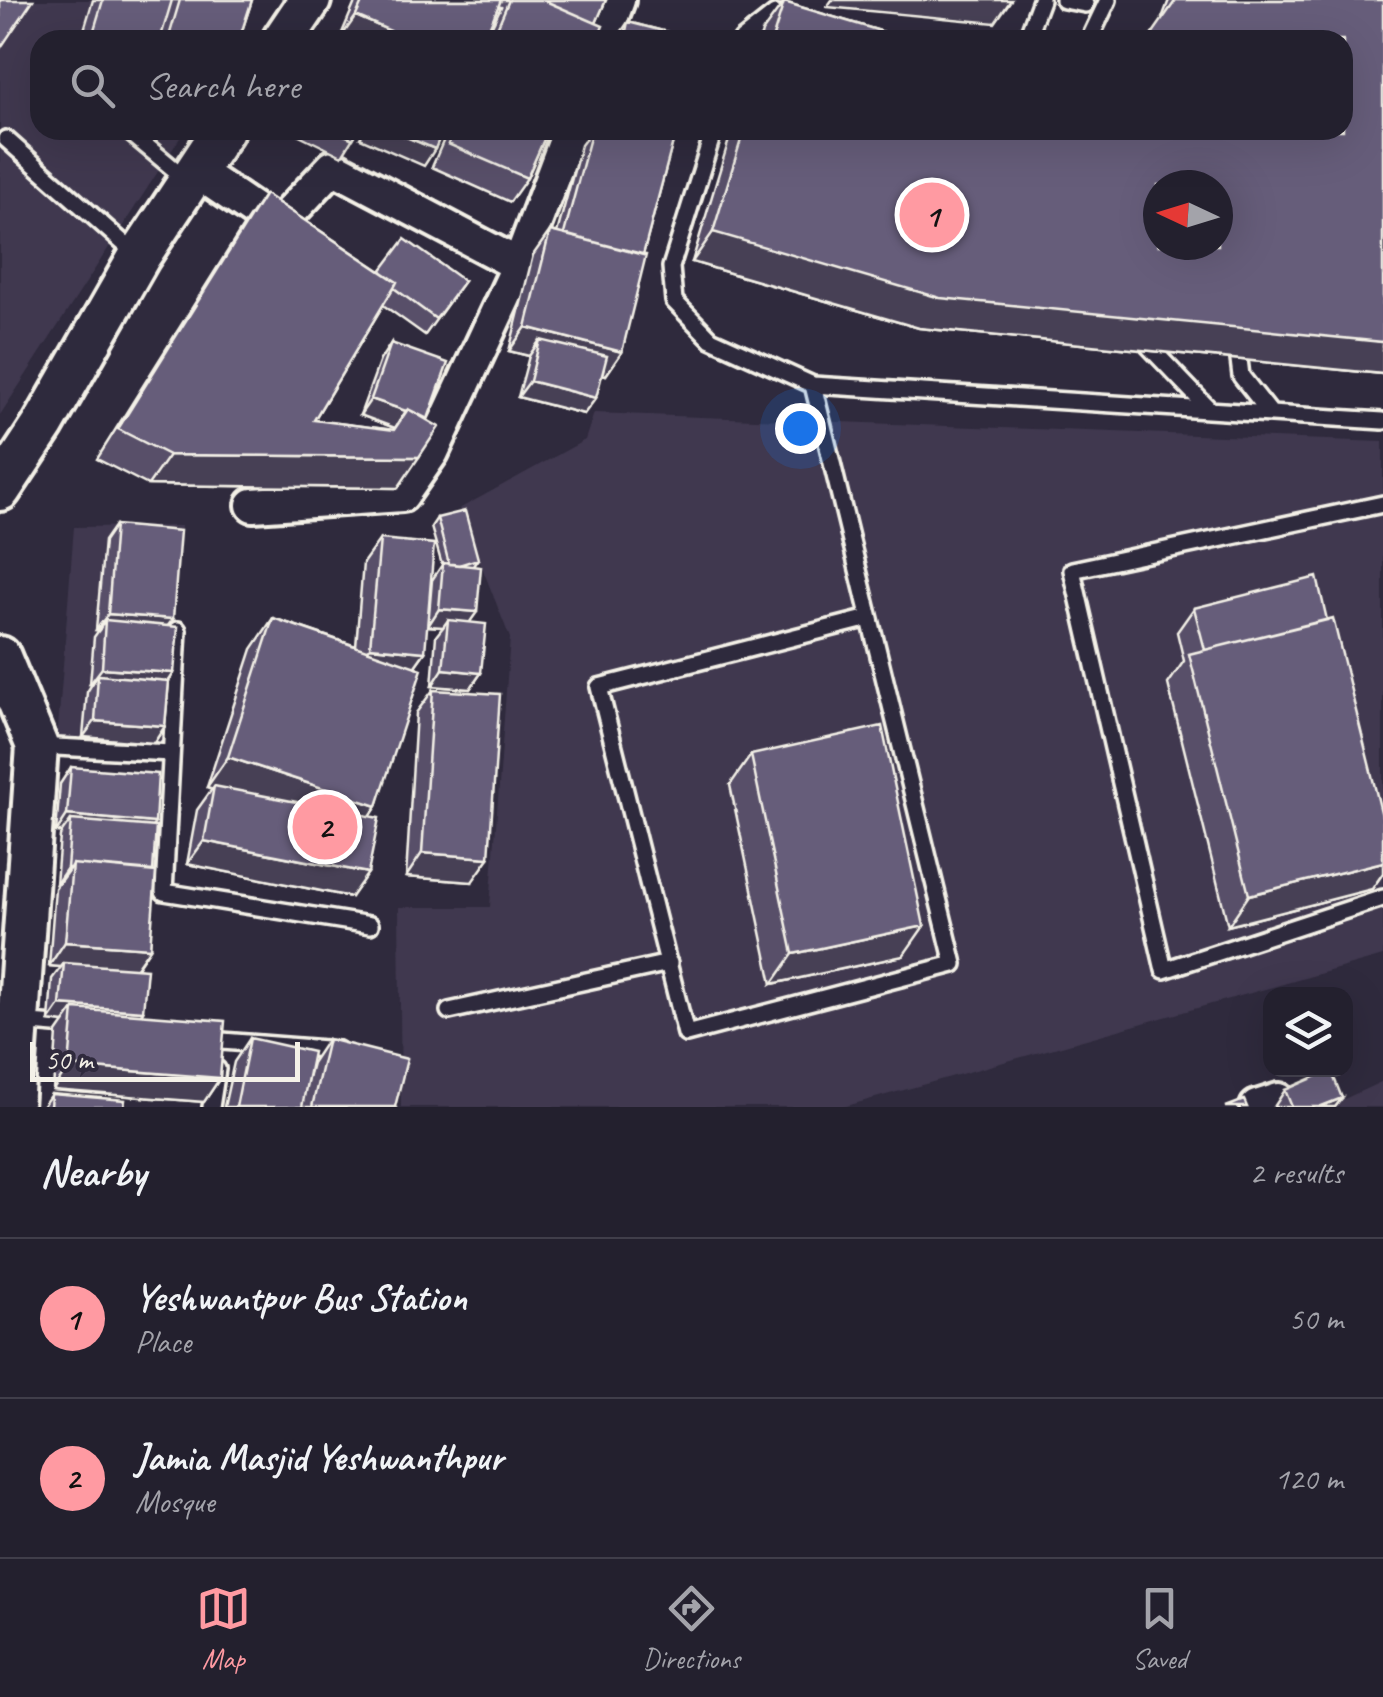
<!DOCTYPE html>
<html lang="en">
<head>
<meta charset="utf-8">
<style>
	:root { --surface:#23202e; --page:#2b2836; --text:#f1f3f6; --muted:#a3a3aa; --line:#403e4a; --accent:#ff9aa2 }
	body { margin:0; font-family:Caveat,sans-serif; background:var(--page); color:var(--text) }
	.controls { position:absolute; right:30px; bottom:30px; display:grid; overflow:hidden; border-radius:20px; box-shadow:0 10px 40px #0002 }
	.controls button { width:90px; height:90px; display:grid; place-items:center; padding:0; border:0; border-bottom:2px solid var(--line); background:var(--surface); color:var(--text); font:50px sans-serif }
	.compass { position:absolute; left:1143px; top:170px; width:90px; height:90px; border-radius:50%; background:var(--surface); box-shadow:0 10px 40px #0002; rotate:274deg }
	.scale { position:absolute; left:30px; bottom:25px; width:270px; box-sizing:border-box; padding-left:10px; border:5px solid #f4f1e8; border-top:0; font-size:28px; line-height:35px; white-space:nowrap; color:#f4f1e8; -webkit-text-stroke:8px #2f2a3d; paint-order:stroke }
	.you { position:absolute; left:800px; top:428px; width:35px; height:35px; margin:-25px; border:8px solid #fff; border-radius:50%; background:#1a73e8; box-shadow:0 0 0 15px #1a73e833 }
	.badge { display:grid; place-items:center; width:65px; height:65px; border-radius:50%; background:var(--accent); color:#111; font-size:32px; font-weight:700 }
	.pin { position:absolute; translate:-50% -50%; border:5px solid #fff; box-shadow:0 2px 10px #0006 }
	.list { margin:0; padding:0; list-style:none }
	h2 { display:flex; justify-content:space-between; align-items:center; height:130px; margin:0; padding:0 40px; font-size:42px }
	h2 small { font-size:32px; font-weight:400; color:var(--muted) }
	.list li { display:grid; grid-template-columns:65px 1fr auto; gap:30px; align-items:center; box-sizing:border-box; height:160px; padding:0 40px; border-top:2px solid var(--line) }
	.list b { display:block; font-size:38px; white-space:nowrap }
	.list p { margin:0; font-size:32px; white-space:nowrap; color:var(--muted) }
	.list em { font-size:32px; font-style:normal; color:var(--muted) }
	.icon { flex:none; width:55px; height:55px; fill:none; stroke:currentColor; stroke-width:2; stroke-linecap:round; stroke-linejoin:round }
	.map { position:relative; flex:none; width:1383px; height:1107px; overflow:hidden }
	.search { position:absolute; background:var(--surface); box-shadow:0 10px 40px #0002; left:30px; right:30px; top:30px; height:110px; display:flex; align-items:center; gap:25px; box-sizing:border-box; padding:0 35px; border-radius:30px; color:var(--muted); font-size:38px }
	.sheet { height:450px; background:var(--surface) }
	nav { display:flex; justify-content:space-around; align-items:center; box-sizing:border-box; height:140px; border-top:2px solid var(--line); background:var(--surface); font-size:28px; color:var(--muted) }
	nav a { display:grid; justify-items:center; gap:5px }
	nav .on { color:var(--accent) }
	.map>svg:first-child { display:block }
	.built { fill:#40394f }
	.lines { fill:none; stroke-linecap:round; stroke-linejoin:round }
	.service-casing { stroke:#f4f1e8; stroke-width:22 }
	.minor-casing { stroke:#f4f1e8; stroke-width:40 }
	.tertiary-casing { stroke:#f4f1e8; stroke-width:48 }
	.service { stroke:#2f2a3d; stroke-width:15 }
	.minor { stroke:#2f2a3d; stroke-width:32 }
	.tertiary { stroke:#2f2a3d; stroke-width:40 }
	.wall { fill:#585069; stroke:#f4f1e8; stroke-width:2.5 }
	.shaded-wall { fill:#474155; stroke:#f4f1e8; stroke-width:2.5 }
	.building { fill:#665d7a; stroke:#f4f1e8; stroke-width:2.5; fill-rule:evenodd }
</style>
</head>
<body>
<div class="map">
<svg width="1383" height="1107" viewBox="0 0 1383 1107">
	<rect width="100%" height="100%" fill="#2f2a3d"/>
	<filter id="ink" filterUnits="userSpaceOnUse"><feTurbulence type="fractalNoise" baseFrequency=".01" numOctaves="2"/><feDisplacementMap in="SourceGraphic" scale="20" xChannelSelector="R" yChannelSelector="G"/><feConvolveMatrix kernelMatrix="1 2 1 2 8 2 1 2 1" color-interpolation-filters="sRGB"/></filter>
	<g filter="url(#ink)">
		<path class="built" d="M0,0H166L154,40H40V130H185L0,415Z
			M594,413L1383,442V956L843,1107H401L399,907H490L510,638L459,509L585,440Z
			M181,526L161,747L57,741L74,527Z
			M1383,1081V1107H1327Z"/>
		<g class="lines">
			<g class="service-casing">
				<path id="service" d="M1064,0L1085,4
					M742,40L775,14L793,18
					M1026,40L1041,0
					M1089,40L1108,0
					M127,130L186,179
					M714,130L671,267L674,301L711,339L813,385L1383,421
					M6,139L138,256
					M1140,337L1210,410
					M1237,343L1241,376L1271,414
					M813,385L954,964L686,1034L599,687L869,618
					M1383,504L1072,570L1164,970L1383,898
					M178,630L164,892L370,925
					M37,746L171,753
					M449,1011L669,963
					M19,1022L79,1027
					M222,1041L338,1050
					M211,1107L217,1069"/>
			</g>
			<g class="minor-casing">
				<path id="minor" d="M603,40L618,0
					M196,171L277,226L333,167L519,265
					M253,505L402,495L432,452L519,265L570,130
					M1257,1107L1279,1100"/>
			</g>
			<g class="tertiary-casing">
				<path id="tertiary" d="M283,40L310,0
					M0,490L43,425L139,257L223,130
					M0,657L37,746L12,1107"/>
			</g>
			<use href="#service" class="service"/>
			<use href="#minor" class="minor"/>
			<use href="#tertiary" class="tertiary"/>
		</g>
		<path class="wall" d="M93,0H252L239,40H81Z
			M356,0H606L596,23L597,40H485L501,7L498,6L484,40H339Z
			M1169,0H1383V374L919,328L692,262L732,130H1343L1162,18Z
			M784,2L910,40H760L762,32Z
			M628,22L698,40H616Z
			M289,130H358L342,156Z
			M448,130H548L527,178L510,202L432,167Z
			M592,130H676L643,255L622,352L606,375L602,374L584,414L518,397L529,356L509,351L533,255L550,231L557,233L581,145Z
			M265,194L381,271L464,281L425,335L383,305L314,420L393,430L395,428L360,415L380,360L391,343L398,488L148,485L97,459L244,225Z
			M437,518L478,559L473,566L470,622L481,673L470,689L432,686L436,636L443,627L428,626L432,580L442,565L431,527Z
			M115,525L173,619L168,626L169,681L165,726L154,743L83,737L87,692L92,684H90L94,637L99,630H96L104,541Z
			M380,539L425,652L415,666L377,806L370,817L351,897L187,864L197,810L212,789L207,787L252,649L273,618L356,646L363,563Z
			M1194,608L1327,620L1383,820V873L1372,889L1228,926L1168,684L1184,661L1177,632Z
			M433,690L472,882L406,877L416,713Z
			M751,755L903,956L772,984L730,785Z
			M71,767L152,827L153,871L150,948L136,969L143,1011L141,1014L220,1078L204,1102L53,1090L57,1033L64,1023L49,1021L52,979L61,967L49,966L55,888L58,884H56L60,836L62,832H56L60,784Z
			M250,1038L306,1085L312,1063L328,1039L395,1107H224L234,1062Z
			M1285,1090L1342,1098L1335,1107H1274Z
			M51,1094L124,1107H42Z"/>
		<path class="shaded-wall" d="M832,0H1011L995,23L827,7Z
			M356,16L411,40H339Z
			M365,130H390L435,149L424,166L360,138Z
			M713,232L1383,342V374L919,328L692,262Z
			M526,327L622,352L606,375L536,358L540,340L529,356L509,351Z
			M530,381L596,398L584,414L518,397Z
			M371,399L406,411L395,428L360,415Z
			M169,455L419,457L398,488L148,485Z
			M439,609L477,612L465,629L448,620L443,627L428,626Z
			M108,614L173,619L161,635L105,620L99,630H96Z
			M370,647L425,652L408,676L354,671Z
			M102,668L174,673L163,690L98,675L92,684H90Z
			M443,669L481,673L470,689L432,686Z
			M95,721L165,726L154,743L83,737Z
			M228,757L377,806L356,836L207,787Z
			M67,815L155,823L143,839L71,820L62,832H56Z
			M204,841L368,873L351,897L187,864Z
			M422,853L489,858L472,882L406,877Z
			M1383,862V873L1372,889L1228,926L1249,895Z
			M67,868H70L58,884H56Z
			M924,926L903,956L772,984L793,954Z
			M65,942L150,948L133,972L64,963L61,967L49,966Z
			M60,1005L143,1011L132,1028L74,1009L64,1023L49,1021Z
			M69,1066L220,1078L204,1102L53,1090Z
			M1342,1098L1335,1107H1319Z"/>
		<path class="building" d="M0,0H33L0,49Z
			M103,0H172L160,40H91Z
			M180,0H252L239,40H168Z
			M363,0H501L484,40H411L356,16Z
			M509,0H543L603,26L597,40H492Z
			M543,0H606L596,23Z
			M1176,0H1383V342L940,298L713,232L744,130H1343V40H1148ZM1158,185H1218V245H1158Z
			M784,2L910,40H772Z
			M628,22L698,40H624Z
			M984,37V40H916Z
			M334,130H358L353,139Z
			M390,130H443L435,149Z
			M454,130H548L527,178L448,144Z
			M592,130H676L643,255L564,234Z
			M265,194L397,282L314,420L394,430L408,409L439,427L419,457L169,455L118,429Z
			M550,231L646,255L622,352L526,327Z
			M405,239L464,281L436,319L394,288L397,282L381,271Z
			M540,340L607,356L596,398L530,381Z
			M391,343L448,363L428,419L408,409L406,411L371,399Z
			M465,511L478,559L459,565L449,564L437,518Z
			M115,525L180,531L173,619L108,614Z
			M380,539L434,544L425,652L370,647Z
			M443,563L481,567L477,612L439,609Z
			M1317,577L1327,620L1205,650L1194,608Z
			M273,618L422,669L377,806L228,757Z
			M1333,618L1383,820V862L1249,895L1189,654Z
			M105,620L178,627L174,673L102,668Z
			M448,620L486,624L481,673L443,669Z
			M98,675L169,681L165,726L95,721Z
			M433,690L500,694L489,858L422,853Z
			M882,726L924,926L793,954L751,755Z
			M71,767L158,774L155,823L67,815Z
			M214,786L379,818L368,873L204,841Z
			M71,820L156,827L153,871L72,864L70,868H67Z
			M72,864L156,872L150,948L65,942Z
			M64,963L147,969L143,1011L60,1005Z
			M74,1009L225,1021L220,1078L69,1066Z
			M250,1038L313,1052L302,1107H236Z
			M328,1039L407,1059L395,1107H312Z
			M1331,1070L1342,1098L1319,1107H1292L1285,1090Z
			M51,1094L125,1100L124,1107H50Z
			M1244,1100L1247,1107H1226Z"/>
	</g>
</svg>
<div class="controls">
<button><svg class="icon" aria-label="layers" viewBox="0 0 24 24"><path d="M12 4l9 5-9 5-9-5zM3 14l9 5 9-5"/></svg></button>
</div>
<svg class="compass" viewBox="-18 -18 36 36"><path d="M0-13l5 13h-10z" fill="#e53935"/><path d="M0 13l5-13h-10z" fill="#a3a3aa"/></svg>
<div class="scale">50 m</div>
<div class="you"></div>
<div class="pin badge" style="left:932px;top:215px">1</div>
<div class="pin badge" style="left:325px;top:827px">2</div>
<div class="search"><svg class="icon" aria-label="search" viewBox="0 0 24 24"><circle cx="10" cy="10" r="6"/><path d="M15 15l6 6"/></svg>Search here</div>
</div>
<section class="sheet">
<h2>Nearby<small>2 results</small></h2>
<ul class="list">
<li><span class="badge">1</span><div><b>Yeshwantpur Bus Station</b><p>Place</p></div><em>50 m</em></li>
<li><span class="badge">2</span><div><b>Jamia Masjid Yeshwanthpur</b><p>Mosque</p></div><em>120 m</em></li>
</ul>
</section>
<nav>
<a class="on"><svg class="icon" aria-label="map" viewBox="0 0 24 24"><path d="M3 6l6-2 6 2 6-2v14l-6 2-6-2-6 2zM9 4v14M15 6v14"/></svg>Map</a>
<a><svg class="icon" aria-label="directions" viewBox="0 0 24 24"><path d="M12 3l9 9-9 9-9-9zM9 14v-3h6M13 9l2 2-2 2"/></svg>Directions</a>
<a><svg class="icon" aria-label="saved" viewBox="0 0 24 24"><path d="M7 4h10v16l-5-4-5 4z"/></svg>Saved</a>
</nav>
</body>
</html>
